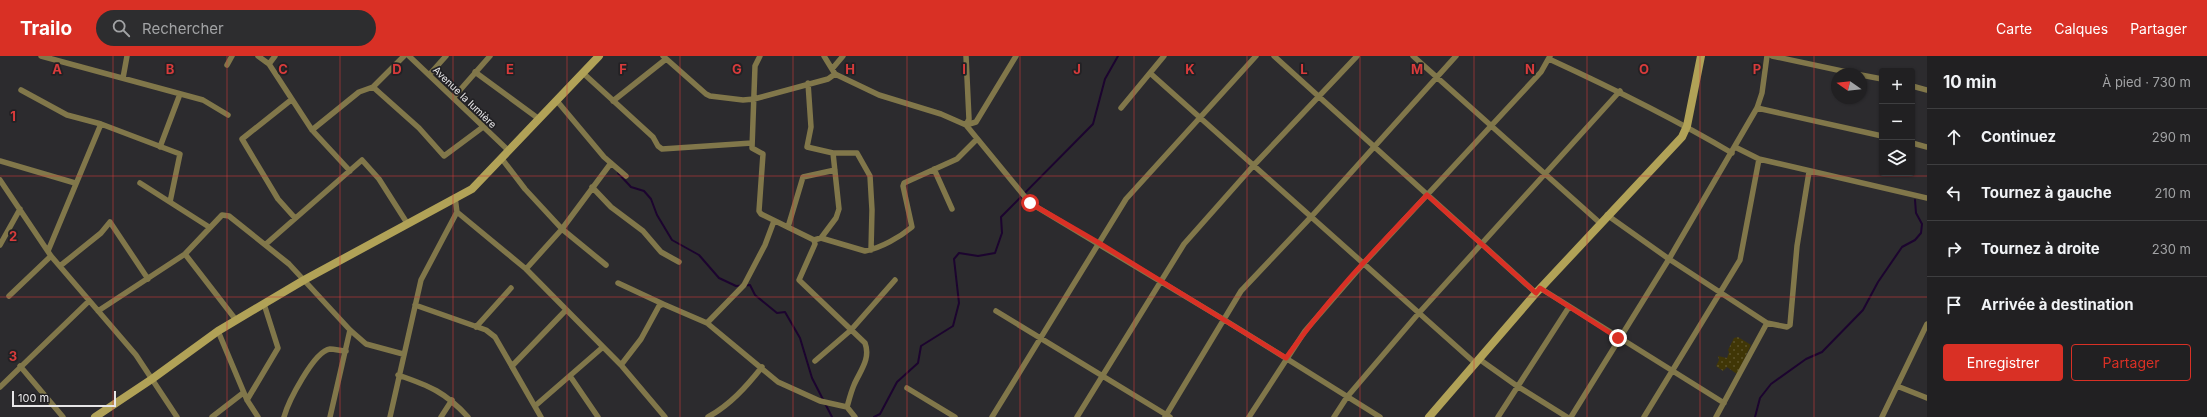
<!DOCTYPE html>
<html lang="fr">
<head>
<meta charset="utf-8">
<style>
	:root { --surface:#212022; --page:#2d2d2f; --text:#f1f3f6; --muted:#a2a3a5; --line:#3e3e40; --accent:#d93025 }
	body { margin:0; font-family:Inter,sans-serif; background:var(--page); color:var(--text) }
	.controls { position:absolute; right:12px; top:12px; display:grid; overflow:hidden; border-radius:4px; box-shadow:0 1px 3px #0004 }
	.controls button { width:36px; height:36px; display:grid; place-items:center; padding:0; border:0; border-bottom:1px solid var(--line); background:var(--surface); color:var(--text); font:20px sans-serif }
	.compass { position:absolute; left:1831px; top:12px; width:36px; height:36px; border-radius:50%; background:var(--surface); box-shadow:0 1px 3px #0004; rotate:284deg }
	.scale { position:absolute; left:12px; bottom:10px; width:104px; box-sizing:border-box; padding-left:4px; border:2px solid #e7e6e8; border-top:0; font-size:11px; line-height:14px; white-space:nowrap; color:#e7e6e8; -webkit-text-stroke:3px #222124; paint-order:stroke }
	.stop { position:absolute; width:12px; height:12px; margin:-9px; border:3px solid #d93025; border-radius:50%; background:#fff }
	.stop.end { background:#d93025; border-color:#fff; box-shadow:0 1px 4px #0008 }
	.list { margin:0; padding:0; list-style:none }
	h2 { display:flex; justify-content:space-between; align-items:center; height:52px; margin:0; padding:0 16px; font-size:17px }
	h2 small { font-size:13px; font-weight:400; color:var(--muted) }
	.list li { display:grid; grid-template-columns:26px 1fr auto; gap:12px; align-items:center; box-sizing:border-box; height:56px; padding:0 16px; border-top:1px solid var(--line) }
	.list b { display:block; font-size:15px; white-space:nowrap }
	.list em { font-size:13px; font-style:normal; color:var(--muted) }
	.actions { display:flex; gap:8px; padding:12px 16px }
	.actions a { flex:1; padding:9px 0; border:1px solid var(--accent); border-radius:4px; text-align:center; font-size:14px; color:var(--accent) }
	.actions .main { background:var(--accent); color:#fff }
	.icon { flex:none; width:22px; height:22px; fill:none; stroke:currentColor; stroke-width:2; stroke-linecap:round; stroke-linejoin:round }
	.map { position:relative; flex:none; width:1927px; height:361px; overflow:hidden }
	header { display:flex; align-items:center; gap:24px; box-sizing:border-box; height:56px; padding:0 20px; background:var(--accent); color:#fff }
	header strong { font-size:19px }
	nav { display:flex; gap:22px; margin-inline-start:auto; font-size:14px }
	.search { width:280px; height:36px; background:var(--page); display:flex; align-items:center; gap:10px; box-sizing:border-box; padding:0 14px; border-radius:22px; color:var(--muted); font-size:15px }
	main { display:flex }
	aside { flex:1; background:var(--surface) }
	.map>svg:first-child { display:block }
	.grass { fill:url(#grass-dots) }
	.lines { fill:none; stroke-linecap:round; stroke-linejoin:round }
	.stream { stroke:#1c042f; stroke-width:2 }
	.street { stroke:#81774a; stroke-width:5.5 }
	.secondary { stroke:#b1a257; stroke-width:8 }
	.route { stroke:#d93025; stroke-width:5 }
	.grid { fill:none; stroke:#d83b3b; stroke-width:1; stroke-opacity:0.55 }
	.labels { text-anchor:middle; stroke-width:3.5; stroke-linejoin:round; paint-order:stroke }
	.street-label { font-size:10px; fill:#e7e6e8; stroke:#222124 }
	.grid-label { font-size:13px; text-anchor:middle; font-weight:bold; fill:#d83b3b; stroke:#222124; stroke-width:3.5; stroke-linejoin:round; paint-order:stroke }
</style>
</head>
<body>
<header>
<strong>Trailo</strong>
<div class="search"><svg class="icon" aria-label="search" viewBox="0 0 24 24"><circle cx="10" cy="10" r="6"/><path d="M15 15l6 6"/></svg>Rechercher</div>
<nav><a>Carte</a><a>Calques</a><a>Partager</a></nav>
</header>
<main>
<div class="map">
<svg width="1927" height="361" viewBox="0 0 1927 361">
	<defs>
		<pattern id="grass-dots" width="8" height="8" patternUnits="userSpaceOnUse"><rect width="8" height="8" fill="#403606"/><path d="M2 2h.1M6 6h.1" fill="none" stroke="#5c532a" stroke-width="1.8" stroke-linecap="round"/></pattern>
	</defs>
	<rect width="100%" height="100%" fill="#2c2b2e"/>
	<path class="grass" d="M1738,281L1751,289L1737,318L1727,311L1723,315L1716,310L1719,304L1718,300L1727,302L1729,296L1728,294L1734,282Z"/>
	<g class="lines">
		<path class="stream" d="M618,117L631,131L644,135L651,143L657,159L672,184L699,199L719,222L736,230L750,229L755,239L777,257L785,256L800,282L812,322L832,361
			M874,361L880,358L897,326L918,307L921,290L953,270L959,247L954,203L959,197L978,200L995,197L1002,177L1001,161L1093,68L1105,23L1118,0
			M1755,361L1760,342L1771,328L1806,303L1822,296L1863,254L1878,226L1902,191L1915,184L1921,177L1922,168L1916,157L1915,144"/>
		<path class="street" d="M41,0L203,44L228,59
			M258,0L269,8L312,74L350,115
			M409,0L509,95
			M663,0L706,38L710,40L743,44L754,43L828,23L835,18
			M760,0L755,10L752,92L763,98L759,155L761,158L814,184L815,188L799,224L865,287C871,303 860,315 854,329C851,336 849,344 847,351
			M824,0L835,18L879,39L941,58L966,69L1030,147L1223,263L1380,361
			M966,0L969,63L966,69
			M1274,0L1536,237
			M1413,0L1600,167
			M1772,0L1856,18
			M1549,3C1612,32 1673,62 1732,97
			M269,8L275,0
			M227,9L232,0
			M832,13L843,0
			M475,16L539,63
			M583,17L653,81L658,90L662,93L752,87
			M1150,17L1475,307
			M429,19L446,0
			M1861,19L1882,23
			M123,22L127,0
			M808,27L811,71L807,91L833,97L839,153L836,162L821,182
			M1912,30L1927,34
			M373,31L419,72L444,100L483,71
			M21,34L67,59L101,68L180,98L170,146
			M453,42L490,0
			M291,44L242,83L278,143L295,162
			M557,45L604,101L626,120
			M613,45L666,3
			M1121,52L1164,0
			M1757,52L1882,80
			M966,69L976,66L1016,0
			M312,74L359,36L373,31L404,0
			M1912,87L1927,91
			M160,91L180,38
			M1735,91L1759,103L1927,142
			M833,97H857L870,120L872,154L871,194
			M502,103L525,133L562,173L606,209
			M0,105L75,127
			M934,113L952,153
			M0,124L51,200L136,299L177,361
			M140,127L209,171
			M592,131L611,151L643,175L661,196L679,206
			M457,156L526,213L621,309L665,361
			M1607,159L1669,203L1767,267L1787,271L1790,269L1797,190L1809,116
			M788,171L803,121L835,114
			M814,184L821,182L865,195C881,192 900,181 912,171L903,130L904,127L957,103L977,83
			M266,188L362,104L379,123L407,167
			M0,189L20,153
			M48,195L101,68
			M185,198L236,264
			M60,210L101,177L110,166L148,223
			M526,213L562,173L611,107
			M618,227L663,248
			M1540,232L1724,347
			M9,240L51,200
			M415,249L486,274L495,281L541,361
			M98,255L185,198L222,159L229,160L289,208L350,274L366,288L403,298
			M996,255L1170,361
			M707,267L744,229L765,189L774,165
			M476,271L511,232
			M218,275L247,344L258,361
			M1479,303L1517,330L1567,361
			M815,305L851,274L895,224
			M621,309L641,283L659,250L663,248L707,267L778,326L820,345L847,351L855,361
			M20,310L63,361
			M512,310L566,254
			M398,319C430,330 445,336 468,361
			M570,320L598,361
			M1897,330L1927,342
			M0,331L89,245
			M907,332L955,361
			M247,344L278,292L264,248
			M535,350L603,291
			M212,361L243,337
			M284,361C288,346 314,295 330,293C335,293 341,295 346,295
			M330,361L350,274
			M390,361L421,224L457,156L455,141
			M441,361L452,344
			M708,361C730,349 746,331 762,311
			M992,361L1126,143L1256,0
			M1077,361L1184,188L1254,109L1357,0
			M1165,361L1241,235L1311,161L1456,0
			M1249,361L1305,275L1364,207L1541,16L1550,0
			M1334,361L1347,341L1418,258L1620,35
			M1498,361L1569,251
			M1571,361L1669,203L1757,52L1762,37L1767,0
			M1644,361L1740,204L1759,103
			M1716,361L1767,267
			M1882,361L1927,268"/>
		<path class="secondary" d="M95,361L152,323L218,275L304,224L472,133L599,0
			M1429,361L1536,237L1682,81L1687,70L1701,0"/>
	</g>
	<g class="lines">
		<path class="route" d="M1030,147L1099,187L1286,302C1327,243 1378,191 1427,139L1536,237L1540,232L1618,282"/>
	</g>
	<path class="grid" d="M113,0V361M227,0V361M340,0V361M453,0V361M567,0V361M680,0V361M793,0V361M907,0V361M1020,0V361M1134,0V361M1247,0V361M1360,0V361M1474,0V361M1587,0V361M1700,0V361M1814,0V361M0,120H1927M0,241H1927"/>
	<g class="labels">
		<g class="street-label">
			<text transform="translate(465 41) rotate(44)" y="4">Avenue la lumière</text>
		</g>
	</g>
	<g class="grid-label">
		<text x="57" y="18">A</text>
		<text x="170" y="18">B</text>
		<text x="283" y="18">C</text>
		<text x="397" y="18">D</text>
		<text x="510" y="18">E</text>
		<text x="623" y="18">F</text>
		<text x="737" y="18">G</text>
		<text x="850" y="18">H</text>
		<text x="964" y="18">I</text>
		<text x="1077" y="18">J</text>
		<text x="1190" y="18">K</text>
		<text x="1304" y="18">L</text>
		<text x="1417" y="18">M</text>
		<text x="1530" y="18">N</text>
		<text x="1644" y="18">O</text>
		<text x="1757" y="18">P</text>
		<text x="13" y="65">1</text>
		<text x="13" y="185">2</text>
		<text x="13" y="305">3</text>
	</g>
</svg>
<div class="controls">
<button>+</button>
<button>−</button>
<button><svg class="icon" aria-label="layers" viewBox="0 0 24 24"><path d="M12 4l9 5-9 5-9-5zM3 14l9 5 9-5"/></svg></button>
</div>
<svg class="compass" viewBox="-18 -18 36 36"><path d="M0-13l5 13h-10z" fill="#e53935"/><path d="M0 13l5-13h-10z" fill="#a2a3a5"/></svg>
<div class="scale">100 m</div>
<div class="stop" style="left:1030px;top:147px"></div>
<div class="stop end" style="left:1618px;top:282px"></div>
</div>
<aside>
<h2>10 min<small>À pied · 730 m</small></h2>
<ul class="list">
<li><svg class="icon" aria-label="ahead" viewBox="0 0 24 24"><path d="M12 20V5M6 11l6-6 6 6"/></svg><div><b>Continuez</b></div><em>290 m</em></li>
<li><svg class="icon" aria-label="left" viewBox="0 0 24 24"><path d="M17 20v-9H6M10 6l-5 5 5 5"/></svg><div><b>Tournez à gauche</b></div><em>210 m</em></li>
<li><svg class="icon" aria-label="right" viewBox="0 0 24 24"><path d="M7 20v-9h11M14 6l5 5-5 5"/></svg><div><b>Tournez à droite</b></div><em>230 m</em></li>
<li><svg class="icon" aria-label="arrive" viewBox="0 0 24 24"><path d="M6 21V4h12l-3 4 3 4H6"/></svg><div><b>Arrivée à destination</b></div></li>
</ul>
<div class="actions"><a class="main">Enregistrer</a><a>Partager</a></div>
</aside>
</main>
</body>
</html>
